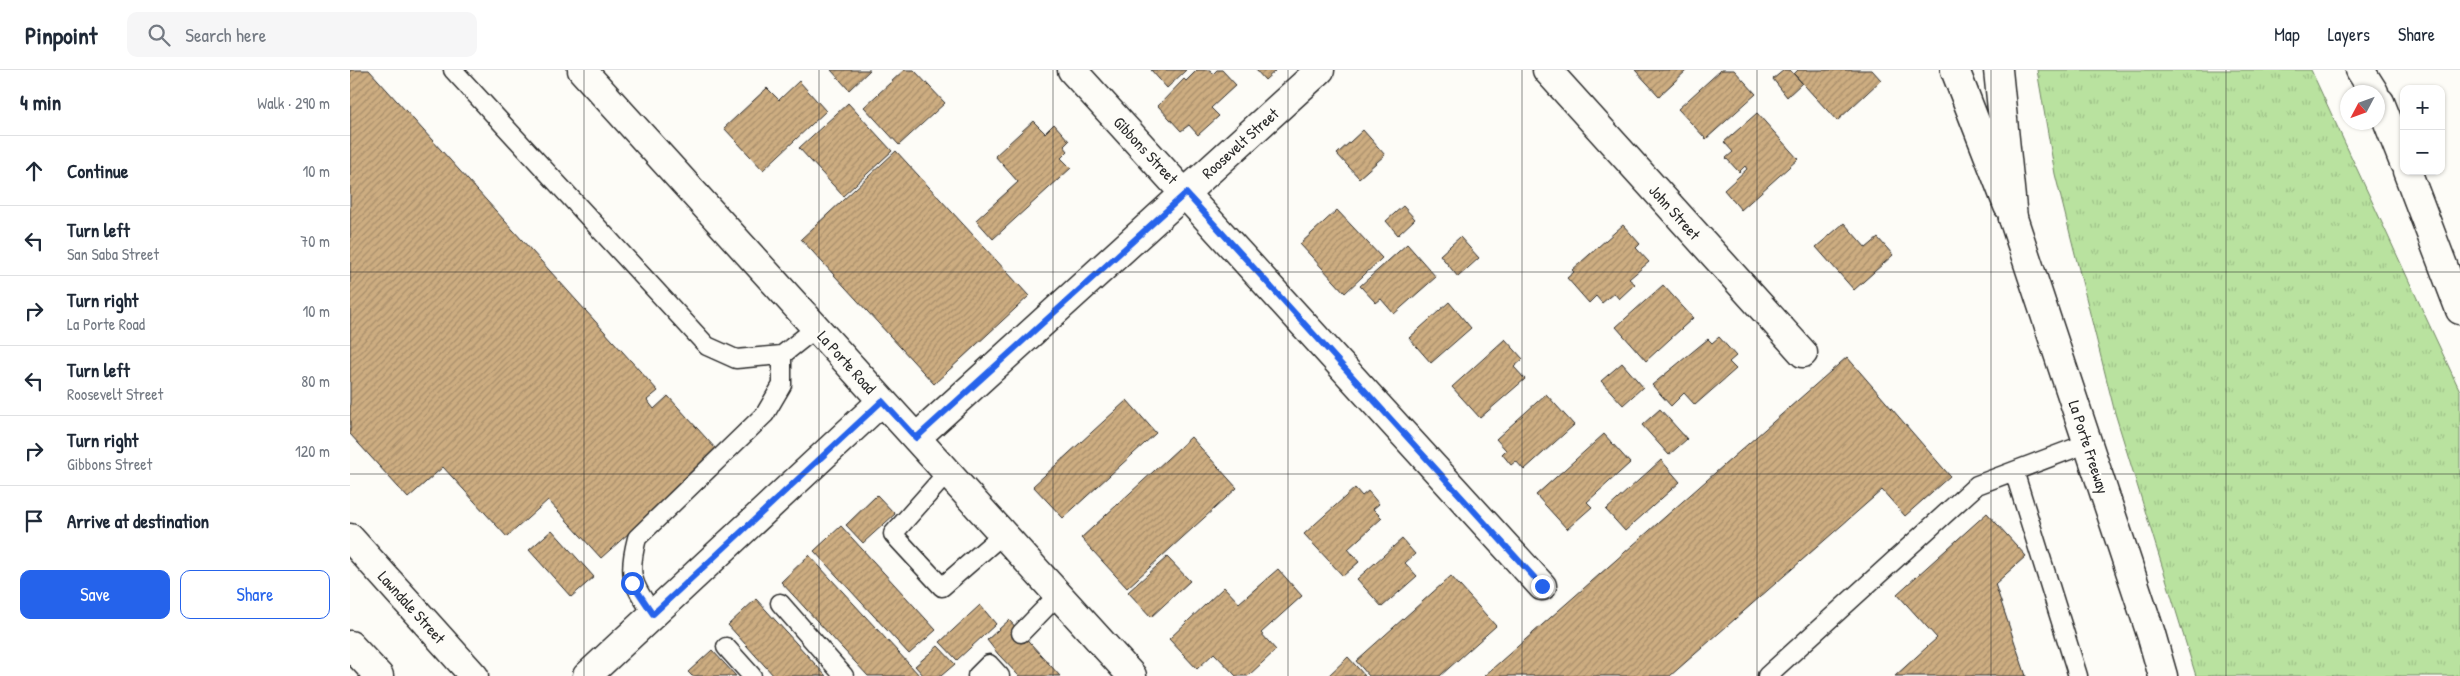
<!DOCTYPE html>
<html lang="en">
<head>
<meta charset="utf-8">
<style>
	:root { --surface:#fff; --page:#f6f6f7; --text:#1f2937; --muted:#747a83; --line:#e0e1e3; --accent:#2563eb }
	body { margin:0; font-family:"Patrick Hand",sans-serif; background:var(--page); color:var(--text) }
	.controls { position:absolute; right:15px; top:15px; display:grid; overflow:hidden; border-radius:10px; box-shadow:0 1px 4px #0004 }
	.controls button { width:45px; height:45px; display:grid; place-items:center; padding:0; border:0; border-bottom:1px solid var(--line); background:var(--surface); color:var(--text); font:25px sans-serif }
	.compass { position:absolute; left:1990px; top:15px; width:45px; height:45px; border-radius:50%; background:var(--surface); box-shadow:0 1px 4px #0004; rotate:229deg }
	.stop { position:absolute; width:15px; height:15px; margin:-11px; border:4px solid #2563eb; border-radius:50%; background:#fff }
	.stop.end { background:#2563eb; border-color:#fff; box-shadow:0 1px 5px #0008 }
	.list { margin:0; padding:0; list-style:none }
	h2 { display:flex; justify-content:space-between; align-items:center; height:65px; margin:0; padding:0 20px; font-size:21px }
	h2 small { font-size:16px; font-weight:400; color:var(--muted) }
	.list li { display:grid; grid-template-columns:32px 1fr auto; gap:15px; align-items:center; box-sizing:border-box; height:70px; padding:0 20px; border-top:1px solid var(--line) }
	.list b { display:block; font-size:19px; white-space:nowrap }
	.list p { margin:0; font-size:16px; white-space:nowrap; color:var(--muted) }
	.list em { font-size:16px; font-style:normal; color:var(--muted) }
	.actions { display:flex; gap:10px; padding:15px 20px }
	.actions a { flex:1; padding:11px 0; border:1px solid var(--accent); border-radius:10px; text-align:center; font-size:18px; color:var(--accent) }
	.actions .main { background:var(--accent); color:#fff }
	.icon { flex:none; width:28px; height:28px; fill:none; stroke:currentColor; stroke-width:2; stroke-linecap:round; stroke-linejoin:round }
	.map { position:relative; flex:none; width:2110px; height:606px; overflow:hidden }
	header { display:flex; align-items:center; gap:30px; box-sizing:border-box; height:70px; padding:0 25px; background:var(--surface); border-bottom:1px solid var(--line) }
	header strong { font-size:24px }
	nav { display:flex; gap:28px; margin-inline-start:auto; font-size:18px }
	.search { width:350px; height:45px; background:var(--page); display:flex; align-items:center; gap:12px; box-sizing:border-box; padding:0 18px; border-radius:10px; color:var(--muted); font-size:19px }
	main { display:flex }
	aside { flex:1; background:var(--surface) }
	.map>svg:first-child { display:block }
	.grass { fill:url(#grass-tufts); stroke:#728665 }
	.building { fill:url(#building-hatch); stroke:#2b2b2b }
	.lines { fill:none; stroke-linecap:round; stroke-linejoin:round }
	.service-casing { stroke:#2b2b2b; stroke-width:21 }
	.minor-casing { stroke:#2b2b2b; stroke-width:31 }
	.secondary-casing { stroke:#2b2b2b; stroke-width:31 }
	.primary-casing { stroke:#2b2b2b; stroke-width:31 }
	.motorway-casing { stroke:#2b2b2b; stroke-width:31 }
	.service { stroke:#fdfcf7; stroke-width:18 }
	.minor { stroke:#fdfcf7; stroke-width:28 }
	.secondary { stroke:#fdfcf7; stroke-width:28 }
	.primary { stroke:#fdfcf7; stroke-width:28 }
	.motorway { stroke:#fdfcf7; stroke-width:28 }
	.route { stroke:#2563eb; stroke-width:6 }
	.grid { fill:none; stroke:#2b2b2b; stroke-width:1; stroke-opacity:0.55 }
	.labels { text-anchor:middle; stroke-width:4; stroke-linejoin:round; paint-order:stroke }
	.street-label { font-size:16px; fill:#2b2b2b; stroke:#fdfcf7 }
</style>
</head>
<body>
<header>
<strong>Pinpoint</strong>
<div class="search"><svg class="icon" aria-label="search" viewBox="0 0 24 24"><circle cx="10" cy="10" r="6"/><path d="M15 15l6 6"/></svg>Search here</div>
<nav><a>Map</a><a>Layers</a><a>Share</a></nav>
</header>
<main>
<aside>
<h2>4 min<small>Walk · 290 m</small></h2>
<ul class="list">
<li><svg class="icon" aria-label="ahead" viewBox="0 0 24 24"><path d="M12 20V5M6 11l6-6 6 6"/></svg><div><b>Continue</b></div><em>10 m</em></li>
<li><svg class="icon" aria-label="left" viewBox="0 0 24 24"><path d="M17 20v-9H6M10 6l-5 5 5 5"/></svg><div><b>Turn left</b><p>San Saba Street</p></div><em>70 m</em></li>
<li><svg class="icon" aria-label="right" viewBox="0 0 24 24"><path d="M7 20v-9h11M14 6l5 5-5 5"/></svg><div><b>Turn right</b><p>La Porte Road</p></div><em>10 m</em></li>
<li><svg class="icon" aria-label="left" viewBox="0 0 24 24"><path d="M17 20v-9H6M10 6l-5 5 5 5"/></svg><div><b>Turn left</b><p>Roosevelt Street</p></div><em>80 m</em></li>
<li><svg class="icon" aria-label="right" viewBox="0 0 24 24"><path d="M7 20v-9h11M14 6l5 5-5 5"/></svg><div><b>Turn right</b><p>Gibbons Street</p></div><em>120 m</em></li>
<li><svg class="icon" aria-label="arrive" viewBox="0 0 24 24"><path d="M6 21V4h12l-3 4 3 4H6"/></svg><div><b>Arrive at destination</b></div></li>
</ul>
<div class="actions"><a class="main">Save</a><a>Share</a></div>
</aside>
<div class="map">
<svg width="2110" height="606" viewBox="0 0 2110 606">
	<defs>
		<pattern id="grass-tufts" width="24" height="20" patternUnits="userSpaceOnUse" patternTransform="scale(1.25)"><rect width="24" height="20" fill="#b9e29f"/><path d="M3 7l-1-3M5 7V3M7 7l1-3M15 17l-1-3M17 17v-4M19 17l1-3" fill="none" stroke="#9fc289"/></pattern>
		<pattern id="building-hatch" width="6" height="6" patternUnits="userSpaceOnUse" patternTransform="scale(1.25)"><rect width="6" height="6" fill="#cdad81"/><path d="M-1 1l2-2M0 6l6-6M5 7l2-2" fill="none" stroke="#a78d6a"/></pattern>
	</defs>
	<rect width="100%" height="100%" fill="#fdfcf7"/>
	<filter id="ink" filterUnits="userSpaceOnUse"><feTurbulence type="fractalNoise" baseFrequency=".02" numOctaves="2"/><feDisplacementMap in="SourceGraphic" scale="10" xChannelSelector="R" yChannelSelector="G"/><feConvolveMatrix kernelMatrix="1 2 1 2 8 2 1 2 1" color-interpolation-filters="sRGB"/></filter>
	<g filter="url(#ink)">
		<path class="grass" d="M1687,0H1961L2110,321V606H1846L1765,343L1705,104Z"/>
		<path class="building" d="M0,0H19L308,321L297,330L304,339L318,326L366,379L352,392L355,395L251,488L198,430L157,467L93,397L58,428L0,364Z
			M481,0H520L499,20Z
			M554,0H564L595,33L549,75L514,37Z
			M801,0H836L817,18Z
			M847,0H860L863,4L867,0H872L886,15L861,38L869,46L848,65L839,55L831,61L808,36L834,9L836,11Z
			M906,0H926L915,10Z
			M1285,0H1337L1309,26Z
			M1371,0H1384L1406,24L1356,69L1328,39Z
			M1434,0H1440L1452,13L1437,27L1423,9Z
			M1448,0H1522L1531,10L1487,51L1444,4Z
			M449,11L476,41L413,100L374,58L417,18L429,30Z
			M498,33L542,81L493,126L449,78Z
			M1407,43L1448,89L1391,140L1374,120L1397,99L1395,96L1389,102L1376,88L1383,82L1374,72Z
			M683,51L695,63L704,54L719,71L714,76L718,81L711,88L721,98L643,169L626,150L668,112L645,86Z
			M1013,60L1035,85L1009,108L987,84Z
			M546,81L679,226L584,314L451,169Z
			M1053,136L1065,149L1048,165L1036,151Z
			M987,140L1032,188L995,223L950,174Z
			M1494,153L1516,178L1528,168L1543,185L1504,220L1466,177Z
			M1273,155L1290,174L1286,178L1299,192L1279,209L1285,214L1269,229L1264,223L1252,233L1246,226L1239,233L1217,208L1224,202L1222,200Z
			M1110,167L1129,188L1108,207L1090,185Z
			M1057,174L1086,207L1044,244L1031,229L1026,233L1010,216Z
			M1313,215L1343,248L1296,291L1266,257Z
			M1099,232L1121,258L1081,293L1059,268Z
			M1369,267L1386,286L1379,292L1386,299L1345,335L1334,323L1321,336L1302,315L1358,269L1362,273Z
			M1155,269L1173,289L1164,297L1175,309L1130,348L1102,317Z
			M1497,287L1600,406L1555,446L1532,420L1320,606H1134Z
			M1272,293L1293,317L1273,335L1251,311Z
			M1196,324L1224,355L1174,400L1166,391L1161,395L1152,384L1156,380L1146,369Z
			M777,330L806,363L713,448L683,416Z
			M1310,339L1337,369L1319,385L1292,355Z
			M1254,364L1280,393L1237,432L1242,437L1217,459L1186,425Z
			M841,367L887,418L777,518L731,468Z
			M1311,390L1330,412L1275,461L1256,440Z
			M1005,418L1012,426L1018,421L1029,434L1023,439L1032,448L998,479L1009,492L993,506L954,464Z
			M527,425L545,444L513,473L496,455Z
			M1637,443L1676,486L1645,514L1676,606H1545L1587,568L1547,524Z
			M491,456L586,560L559,584L464,481Z
			M202,460L244,507L221,527L179,480Z
			M1052,469L1065,484L1055,493L1067,506L1032,537L1007,509Z
			M459,485L570,606H518L431,512Z
			M817,487L840,511L801,547L778,522Z
			M928,499L952,526L911,563L926,580L898,606H886L864,583L847,599L819,569L874,517L889,533Z
			M1101,506L1146,556L1090,606H1019L1006,591Z
			M406,529L476,606H424L378,555Z
			M630,535L646,554L607,590L590,572Z
			M659,550L671,563L710,606H669L648,584L637,570Z
			M588,576L605,594L591,606H574L565,596Z
			M362,580L386,606H342L338,602Z
			M998,587L1015,606H978Z"/>
		<g class="lines">
			<g class="service-casing">
				<path id="service" d="M103,0L357,276L386,289L432,285L466,258
					M1664,401L1728,606
					M597,403L543,464L592,517L653,464
					M430,533L494,606
					M303,544C282,512 277,507 287,468L415,344L432,315V285
					M671,563L708,525
					M376,577L402,606
					M627,606L639,594L650,606
					M1417,606L1627,415L1738,373"/>
			</g>
			<g class="minor-casing">
				<path id="minor" d="M232,0L782,606
					M722,0L1192,516
					M1197,0L1453,283
					M566,368L970,0
					M237,606L532,331"/>
			</g>
			<g class="secondary-casing">
				<path id="secondary" d="M1605,0L1658,136
					M0,468L124,606
					M0,575L29,606"/>
			</g>
			<g class="primary-casing">
				<path id="primary" d="M2030,32L2054,93
					M2057,101L2110,240
					M1663,148L1801,564L1813,606"/>
			</g>
			<g class="motorway-casing">
				<path id="motorway" d="M1648,0L1663,148
					M2010,0L2024,22"/>
			</g>
			<use href="#service" class="service"/>
			<use href="#minor" class="minor"/>
			<use href="#secondary" class="secondary"/>
			<use href="#primary" class="primary"/>
			<use href="#motorway" class="motorway"/>
		</g>
	</g>
	<g class="lines" filter="url(#ink)">
		<path class="route" d="M282,513L303,544L532,331L566,368L836,123L1192,516"/>
	</g>
	<path class="grid" d="M234,0V606M469,0V606M703,0V606M938,0V606M1172,0V606M1407,0V606M1641,0V606M1876,0V606M0,202H2110M0,404H2110"/>
	<g class="labels">
		<g class="street-label">
			<text transform="translate(890 73) rotate(-42)" y="6">Roosevelt Street</text>
			<text transform="translate(796 80) rotate(47)" y="6">Gibbons Street</text>
			<text transform="translate(1325 142) rotate(48)" y="6">John Street</text>
			<text transform="translate(497 292) rotate(48)" y="6">La Porte Road</text>
			<text transform="translate(1739 377) rotate(72)" y="6">La Porte Freeway</text>
			<text transform="translate(62 537) rotate(48)" y="6">Lawndale Street</text>
		</g>
	</g>
</svg>
<div class="controls">
<button>+</button>
<button>−</button>
</div>
<svg class="compass" viewBox="-18 -18 36 36"><path d="M0-13l5 13h-10z" fill="#e53935"/><path d="M0 13l5-13h-10z" fill="#747a83"/></svg>
<div class="stop" style="left:282px;top:513px"></div>
<div class="stop end" style="left:1192px;top:516px"></div>
</div>
</main>
</body>
</html>
